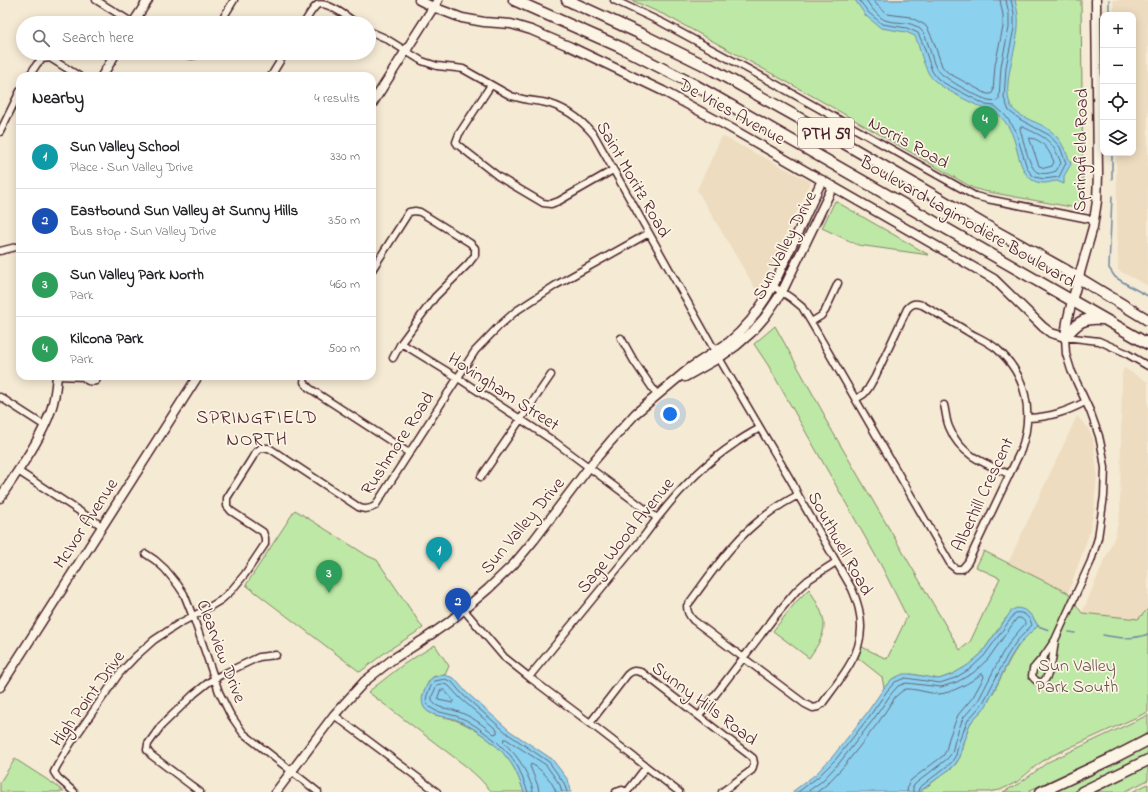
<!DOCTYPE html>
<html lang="en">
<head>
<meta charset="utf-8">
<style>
	:root { --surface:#fff; --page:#f6f6f6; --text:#202124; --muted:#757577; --line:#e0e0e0; --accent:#ea580c }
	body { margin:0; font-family:"Indie Flower",sans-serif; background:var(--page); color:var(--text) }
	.controls { position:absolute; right:12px; top:12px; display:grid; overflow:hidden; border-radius:8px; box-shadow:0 2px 10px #0003 }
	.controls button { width:36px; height:36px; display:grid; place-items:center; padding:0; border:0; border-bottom:1px solid var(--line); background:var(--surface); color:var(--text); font:20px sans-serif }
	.you { position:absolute; left:670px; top:414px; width:14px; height:14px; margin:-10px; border:3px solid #fff; border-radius:50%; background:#1a73e8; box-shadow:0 0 0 6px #1a73e833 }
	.badge { display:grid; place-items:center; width:26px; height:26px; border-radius:50%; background:var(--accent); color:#fff; font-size:13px; font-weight:700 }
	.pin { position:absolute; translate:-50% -33px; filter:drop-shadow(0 1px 2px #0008) }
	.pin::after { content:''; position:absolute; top:21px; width:14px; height:12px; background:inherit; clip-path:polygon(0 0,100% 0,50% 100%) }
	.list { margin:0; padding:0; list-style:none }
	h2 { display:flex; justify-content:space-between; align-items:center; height:52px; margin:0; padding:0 16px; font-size:17px }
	h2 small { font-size:13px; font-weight:400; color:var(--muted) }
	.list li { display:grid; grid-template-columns:26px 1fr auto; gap:12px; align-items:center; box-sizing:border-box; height:64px; padding:0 16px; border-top:1px solid var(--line) }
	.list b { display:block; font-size:15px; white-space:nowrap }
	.list p { margin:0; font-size:13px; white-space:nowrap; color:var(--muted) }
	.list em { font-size:13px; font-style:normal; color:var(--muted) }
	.icon { flex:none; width:22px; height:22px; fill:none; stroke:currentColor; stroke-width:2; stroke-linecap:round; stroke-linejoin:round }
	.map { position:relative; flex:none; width:1148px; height:792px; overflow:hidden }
	.search { position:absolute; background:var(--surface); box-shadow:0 2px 10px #0003; left:16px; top:16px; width:360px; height:44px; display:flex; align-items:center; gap:10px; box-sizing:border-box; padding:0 14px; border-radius:22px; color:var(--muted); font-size:15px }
	.panel { position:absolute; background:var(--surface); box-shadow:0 2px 10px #0003; left:16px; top:72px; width:360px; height:308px; border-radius:12px }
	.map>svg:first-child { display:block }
	.built { fill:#eddcbf }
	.green { fill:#bde8a5; stroke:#848468 }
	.water { fill:#8cd1ee; stroke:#728aa0 }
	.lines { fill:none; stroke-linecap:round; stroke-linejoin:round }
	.shore { stroke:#646679; stroke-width:1 }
	.stream { stroke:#728aa0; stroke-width:1.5 }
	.minor-casing { stroke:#4a1f2b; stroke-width:9 }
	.tertiary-casing { stroke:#4a1f2b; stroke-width:11 }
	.primary-casing { stroke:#4a1f2b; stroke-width:13 }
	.minor { stroke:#fcf5e5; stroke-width:6 }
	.tertiary { stroke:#fcf5e5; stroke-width:8 }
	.primary { stroke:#fcf5e5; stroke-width:10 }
	.labels { text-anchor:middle; stroke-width:3.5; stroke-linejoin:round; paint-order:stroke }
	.shield { fill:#fcf5e5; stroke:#7f5f63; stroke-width:1 }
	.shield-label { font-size:17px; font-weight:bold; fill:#4a1f2b }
	.street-label { font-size:18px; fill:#4a1f2b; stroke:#fcf5e5 }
	.park-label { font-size:18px; fill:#67514a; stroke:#fcf5e5 }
	.neighbourhood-label { font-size:19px; letter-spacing:1px; fill:#4a1f2b; stroke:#fcf5e5 }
</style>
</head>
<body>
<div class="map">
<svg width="1148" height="792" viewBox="0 0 1148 792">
	<rect width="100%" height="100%" fill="#f5ead4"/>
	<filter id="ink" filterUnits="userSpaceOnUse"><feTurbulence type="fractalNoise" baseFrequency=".025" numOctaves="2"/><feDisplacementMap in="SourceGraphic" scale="8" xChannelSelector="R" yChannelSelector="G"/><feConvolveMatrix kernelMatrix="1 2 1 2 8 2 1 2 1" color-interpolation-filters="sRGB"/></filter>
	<g filter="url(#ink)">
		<path class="built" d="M1113,0H1148V286L1118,270L1116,153H1133V15H1114Z
			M722,136L811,182L758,293L697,190Z
			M1124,368L1148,382V609L1138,619L1082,613L1115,536L1120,512L1122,374Z
			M1077,416L1087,427L1093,438L1097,472L1094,510L1088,537L1068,593L1008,563Z"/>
		<path class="green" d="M631,0H1081L1083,185L1086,208L1084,210L1082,209L983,191L973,188L816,98L667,16Z
			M835,201L929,255L858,245L822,228Z
			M775,326L825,416L824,417L960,650L970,642L1000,578L976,567L984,551L1068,593L1082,613L1138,619L1148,609V712L1049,757L1037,765L1017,782L1000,790L988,792H919C928,786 936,780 944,773C947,771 951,769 954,766C964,756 964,736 970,724C974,717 982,712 986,705C1004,677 1010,647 1038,626L1034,619L1028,612L1006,618L981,654L969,665L953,674L939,679L911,674L892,679L884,688L882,677L858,658L862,647L887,659L907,617L882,567L768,365L754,344Z
			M295,510L368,556L377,560L423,628L387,651L360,672L246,585Z
			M809,589C827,620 831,627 809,658L773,631L796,602Z
			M435,645L449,666L445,675C442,675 436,675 433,677C425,681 421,704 426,710C434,717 445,716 455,720C473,726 497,744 508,759C516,769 520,781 524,792H492L479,778L467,767L368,692L404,664Z
			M1148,715V733L1111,753L1026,792H1003L1020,783L1048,762Z
			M1148,744V756L1074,792H1048Z
			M15,759L54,784L64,792H0V782Z
			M1148,766V780L1124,792H1096Z
			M1148,784V792H1132Z"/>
		<path class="water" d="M855,0H1015C1017,9 1019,17 1018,27C1017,49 1001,86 1011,106C1018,119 1042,122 1052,132C1062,141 1066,152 1071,164L1064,176V184L1057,181C1053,181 1048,183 1045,183C1017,184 1020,147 1010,130C1008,125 1003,119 999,115C995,111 992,108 986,110C971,102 936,87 929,74C922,62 920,48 915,36L906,32L881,28L866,16Z
			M1017,608C1028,609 1033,617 1038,626L1033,630L1019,644L1010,658L986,706L971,722L967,731L966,738L963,742L960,757L954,766L919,792H792L816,774L833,756L866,714L884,688L892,679L903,674H911L939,679L953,674L968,665L981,654L1012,610Z
			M445,675L454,678L466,692L510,731L552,759L568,780L570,786L571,792H524C520,781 516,769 508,759C497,744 473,726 455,719C445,716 434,717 426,710C417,700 426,685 433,677Z"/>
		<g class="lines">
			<path class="shore" d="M859,0L869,13L882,24L907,28L918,33L923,44L932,71L937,78L944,83L986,105L995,106L1004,114L1015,129L1027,168L1031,174L1035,177L1044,179L1059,177L1066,163L1060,147L1049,135L1021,120L1009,111L1004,98L1006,67L1014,28V13L1011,0
				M866,0C870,6 878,17 885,20C895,24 910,20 920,29C928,35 931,59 936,68C941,77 976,96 985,99C989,101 993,100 997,101L999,99L1001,66L1009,28V14L1006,0
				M873,0L877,5L887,14L910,17L925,25L928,29L933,40L942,66L945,70L950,74L987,94H991L993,92L995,65L1003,27V15L1000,0
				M1021,127H1023C1044,137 1052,139 1061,163L1056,171C1050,173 1044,175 1037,172C1029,168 1023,138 1020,129Z
				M1030,138C1043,139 1050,152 1054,162L1052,166L1045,168L1039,166L1030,140Z
				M444,684L449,686L460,698L497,730V733L494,734C483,725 470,715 456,711C449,708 435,709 432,700V696L437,685Z
				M444,690L446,692L453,700V703L438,700V697L440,691Z
				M528,792L519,769L511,756L495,740L477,727L466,720L456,716L436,711L428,706L426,701L427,695L432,684L435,681L445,679L452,682L463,695L508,734L549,762L564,783L567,792
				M533,792C533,787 531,784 529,779C522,763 516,754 503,742L504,739H506L546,765L560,785L562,792
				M539,792L538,786L530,766L531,764C541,768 553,782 556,792
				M798,792L818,777L836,759L869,717L887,691L895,682L905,678L940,683L955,678L970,669L984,656L1015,613C1023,611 1030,617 1032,625L1016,642L1007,656L983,703L968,720L959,741L956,755L951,763L919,788L918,792
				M807,792L822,781L840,762L873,720L891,694L898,686L906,683L941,687L957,682L973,673L988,659L1017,618H1021L1025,622V624L1012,639L1002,654L978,701L963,718L955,740L952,753L947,759L915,784L913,787V792
				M817,792L826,785L844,766L878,723L895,697L902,691L906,689H910C919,690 929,693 938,694C950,694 972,682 981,674H983L984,677L973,697L958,715L949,738L946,751L943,756L911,780L908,785L907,792"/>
			<path class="stream" d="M1109,0V15
				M1112,153V179
				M1112,196L1109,268L1115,277L1131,287L1148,296
				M1038,626L1049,630
				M1069,632L1075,633
				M1103,635C1118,638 1133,640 1148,634"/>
			<g class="minor-casing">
				<path id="minor" d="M96,0L133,23
					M614,0L663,23L770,81L975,196L987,199L1094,220
					M220,23L234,0
					M304,23C308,17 312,9 317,5C326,0 349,18 356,23
					M369,31L385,38L422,61L437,66L456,68L463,69L511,96C521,99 531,101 542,102C564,106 580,118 594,135L719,358L793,484L798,495L852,589C875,640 851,664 822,704L818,707L813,708L805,704L693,620C689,615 687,612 687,606C702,586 716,565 732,547C750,526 773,508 798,495
					M183,53C190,56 194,57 200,53
					M29,76L37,64L42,59L50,58L79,76
					M271,76L285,53
					M491,85L459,134L456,142L458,145L499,177L543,203L551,204L559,201L613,170
					M0,132L20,91
					M0,251L20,246
					M372,270L409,212L415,211L420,212L470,243L475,248V255L469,263L435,297L401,343L393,358
					M773,286L791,298L802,307L811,322L951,565L956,569H962L968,562L1021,450C1034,413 1027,375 997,349C989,342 979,338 970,333C954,323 938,314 922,305C915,303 912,303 907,309L875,377L868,389L864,394L856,399
					M811,322L821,316L825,311L838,283
					M621,338L634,361L657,395
					M401,343L458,378L555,442L657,518
					M57,376L84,377C87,382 90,382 96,381L98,376
					M305,376L304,382L309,388L409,453
					M0,397L45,426
					M944,405C946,412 946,422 950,429C960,455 986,464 1009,474
					M1028,418C1050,417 1066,412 1085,402
					M18,471L102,526
					M481,477L551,375
					M146,554L155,560L165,569L178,585L184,594L195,622L219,692L230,714L243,733L318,792
					M464,610L504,657L529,677L590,723L679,792
					M1055,640C1054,648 1049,700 1032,676L1033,669L1044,656L1055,640L1091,561L1098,538L1104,496L1105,468L1103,455L1099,436L1090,411L1071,370L1066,354L1065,337L1099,341L1124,352L1148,366
					M529,677L644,536C669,501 698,468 734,444C742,438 751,433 760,428
					M334,715L437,792
					M699,716L776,615L797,590L808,580L836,562
					M590,723L627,675C632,670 636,670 643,673L753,758L754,763L752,770L722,792
					M74,792L58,778L54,772L57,766L71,743L119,674L135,657L154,640L180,623L201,612L221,600L231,591L245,574L265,544V538L263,532L231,511L227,506V498L256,452L261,448H269L360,508C366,510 370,509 375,506L475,351L498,327L516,311L556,285L649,233
					M200,792L151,755L147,750L148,744L161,726L194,694L209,682L221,675L259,657L276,655
					M616,792L622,790L627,792
					M627,792L646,767"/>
			</g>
			<g class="tertiary-casing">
				<path id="tertiary" d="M419,0L433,7L462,18L484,22L511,24L531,30L571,47L663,91L727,126L994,279L1043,327L1051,333L1065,337L1067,322L1072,301L1093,227L1097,201L1098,174L1096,0
					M133,23L148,0
					M102,76L116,53
					M372,104L438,0
					M685,377L719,358L736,346L752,332L765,317L782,292L833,186
					M0,498C18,470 40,442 51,410C55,399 56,387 57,376
					M0,687L198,376
					M276,792L334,715L365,681L393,659L423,640L449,622L488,589L514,564L534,540L593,462L610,442L636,413L691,367L729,342L740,332L751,320L766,298L775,282L822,180"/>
			</g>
			<g class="primary-casing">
				<path id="primary" d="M514,0L620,47L695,85L1148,344
					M567,0L641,34L704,65L842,142L997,232L1067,271L1148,320
					M1065,337C1077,323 1083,317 1102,319
					M1041,792L1109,760L1148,740
					M1082,792L1148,760"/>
			</g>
			<use href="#minor" class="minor"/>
			<use href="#tertiary" class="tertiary"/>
			<use href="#primary" class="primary"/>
		</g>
	</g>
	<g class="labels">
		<rect class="shield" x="798" y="118" width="56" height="30" rx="3"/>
		<g class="shield-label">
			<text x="826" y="139">PTH 59</text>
		</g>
		<g class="street-label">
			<text transform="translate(732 111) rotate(29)" y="6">De Vries Avenue</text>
			<text transform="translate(909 142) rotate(29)" y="6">Norris Road</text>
			<text transform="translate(1080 150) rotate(-89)" y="6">Springfield Road</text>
			<text transform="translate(634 179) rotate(60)" y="6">Saint Moritz Road</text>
			<text transform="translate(968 221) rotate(30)" y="6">Boulevard Lagimodière Boulevard</text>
			<text transform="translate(784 245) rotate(-63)" y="6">Sun Valley Drive</text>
			<text transform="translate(504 391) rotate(33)" y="6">Hovingham Street</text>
			<text transform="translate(397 443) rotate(-57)" y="6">Rushmore Road</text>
			<text transform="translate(982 494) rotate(-65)" y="6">Alberhill Crescent</text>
			<text transform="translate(85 523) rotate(-57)" y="6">McIvor Avenue</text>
			<text transform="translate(522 525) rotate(-50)" y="6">Sun Valley Drive</text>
			<text transform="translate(625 535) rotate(-51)" y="6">Sage Wood Avenue</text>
			<text transform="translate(841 543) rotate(61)" y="6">Southwell Road</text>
			<text transform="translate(222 651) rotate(69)" y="6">Clearview Drive</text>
			<text transform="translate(87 698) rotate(-54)" y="6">High Point Drive</text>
			<text transform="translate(705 703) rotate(37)" y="6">Sunny Hills Road</text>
		</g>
		<g class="park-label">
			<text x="1077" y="671">Sun Valley<tspan x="1077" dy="21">Park South</tspan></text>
		</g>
		<g class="neighbourhood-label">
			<text x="257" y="423">SPRINGFIELD<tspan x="257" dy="22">NORTH</tspan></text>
		</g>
	</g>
</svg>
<div class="controls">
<button>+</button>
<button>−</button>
<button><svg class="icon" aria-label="locate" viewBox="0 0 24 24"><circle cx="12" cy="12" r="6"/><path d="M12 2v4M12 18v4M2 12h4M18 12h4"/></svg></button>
<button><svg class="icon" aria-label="layers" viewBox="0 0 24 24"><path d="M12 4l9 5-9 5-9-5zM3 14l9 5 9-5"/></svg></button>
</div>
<div class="you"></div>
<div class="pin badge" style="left:439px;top:570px;background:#0f9aa8">1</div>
<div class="pin badge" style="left:458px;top:621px;background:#1a4fb4">2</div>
<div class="pin badge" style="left:329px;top:593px;background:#2e9e5b">3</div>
<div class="pin badge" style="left:985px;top:139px;background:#2e9e5b">4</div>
<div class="search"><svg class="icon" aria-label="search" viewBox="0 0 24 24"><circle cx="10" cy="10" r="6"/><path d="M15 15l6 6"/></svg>Search here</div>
<section class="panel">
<h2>Nearby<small>4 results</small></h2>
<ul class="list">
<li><span class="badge" style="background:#0f9aa8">1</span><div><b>Sun Valley School</b><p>Place · Sun Valley Drive</p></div><em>330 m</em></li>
<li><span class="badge" style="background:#1a4fb4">2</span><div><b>Eastbound Sun Valley at Sunny Hills</b><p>Bus stop · Sun Valley Drive</p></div><em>350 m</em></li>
<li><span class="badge" style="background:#2e9e5b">3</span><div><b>Sun Valley Park North</b><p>Park</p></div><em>460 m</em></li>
<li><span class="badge" style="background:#2e9e5b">4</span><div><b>Kilcona Park</b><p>Park</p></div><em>500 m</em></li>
</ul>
</section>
</div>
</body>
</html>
